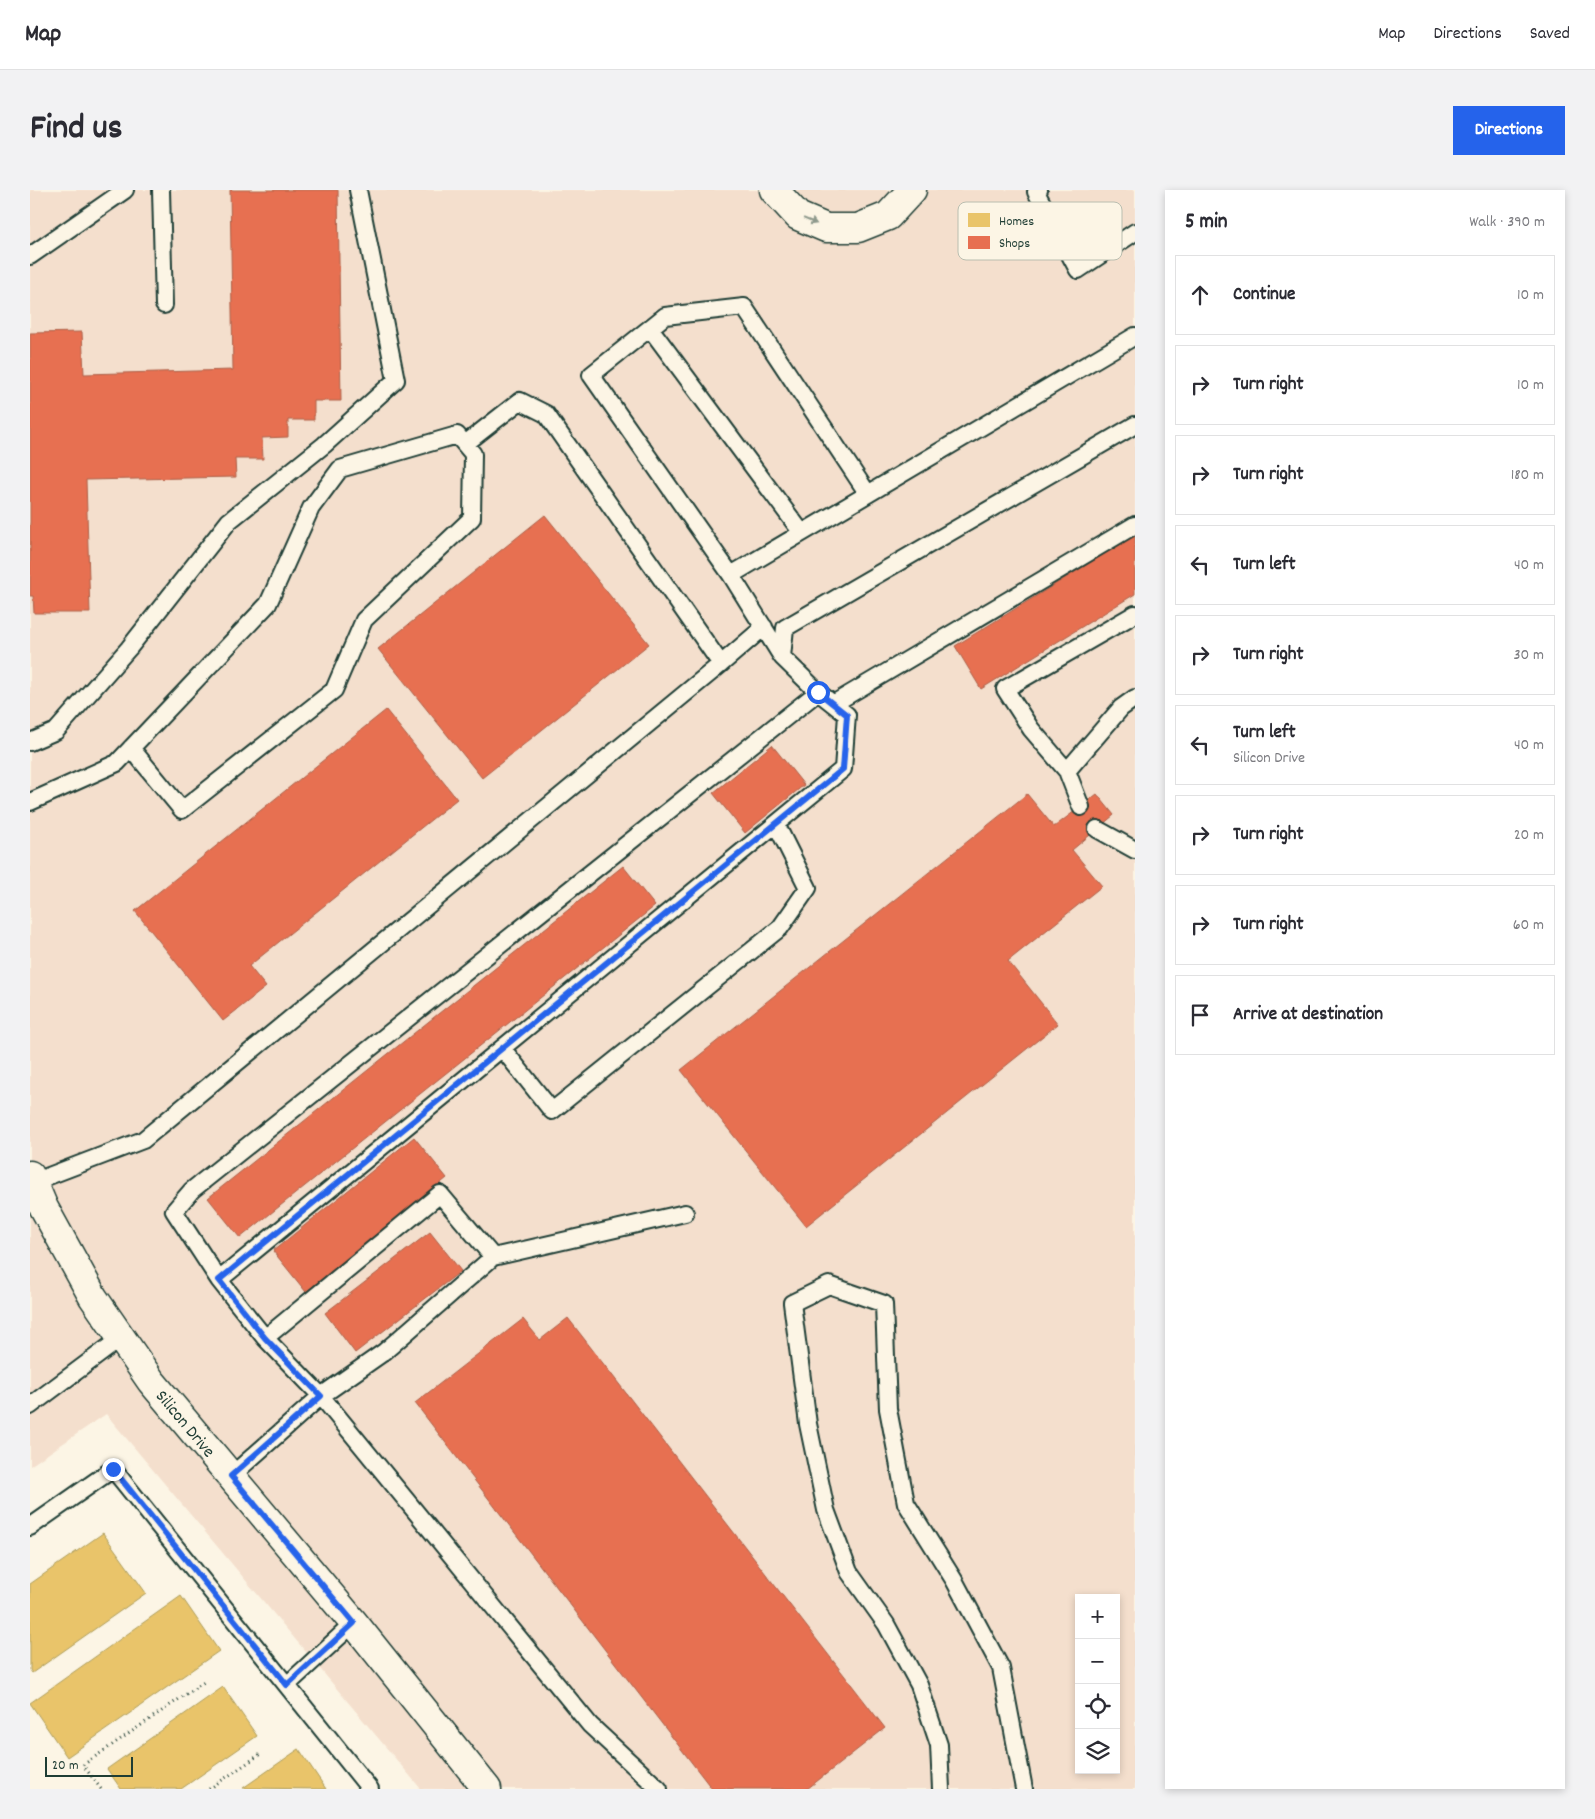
<!DOCTYPE html>
<html lang="en">
<head>
<meta charset="utf-8">
<style>
	:root { --surface:#fff; --page:#f2f2f3; --text:#2b2b33; --muted:#7c7c81; --line:#e1e1e2; --accent:#2563eb }
	body { margin:0; font-family:Dekko,sans-serif; background:var(--page); color:var(--text) }
	.controls { position:absolute; right:15px; bottom:15px; display:grid; overflow:hidden; border-radius:0px; box-shadow:0 2px 8px #0003 }
	.controls button { width:45px; height:45px; display:grid; place-items:center; padding:0; border:0; border-bottom:1px solid var(--line); background:var(--surface); color:var(--text); font:25px sans-serif }
	.scale { position:absolute; left:15px; bottom:12px; width:88px; box-sizing:border-box; padding-left:5px; border:2px solid #1f3d34; border-top:0; font-size:14px; line-height:18px; white-space:nowrap; color:#1f3d34; -webkit-text-stroke:4px #fcf5e5; paint-order:stroke }
	.stop { position:absolute; width:15px; height:15px; margin:-11px; border:4px solid #2563eb; border-radius:50%; background:#fff }
	.stop.end { background:#2563eb; border-color:#fff; box-shadow:0 1px 5px #0008 }
	.list { margin:0; padding:0; list-style:none }
	h2 { display:flex; justify-content:space-between; align-items:center; height:65px; margin:0; padding:0 20px; font-size:21px }
	h2 small { font-size:16px; font-weight:400; color:var(--muted) }
	.list li { display:grid; grid-template-columns:32px 1fr auto; gap:15px; align-items:center; box-sizing:border-box; height:80px; margin:0 10px 10px; padding:0 10px; border:1px solid var(--line); border-radius:0px }
	.list b { display:block; font-size:19px; white-space:nowrap }
	.list p { margin:0; font-size:16px; white-space:nowrap; color:var(--muted) }
	.list em { font-size:16px; font-style:normal; color:var(--muted) }
	.icon { flex:none; width:28px; height:28px; fill:none; stroke:currentColor; stroke-width:2; stroke-linecap:round; stroke-linejoin:round }
	.map { position:relative; flex:none; width:1105px; height:1599px; overflow:hidden; border-radius:0px }
	header { display:flex; align-items:center; gap:30px; box-sizing:border-box; height:70px; padding:0 25px; background:var(--surface); border-bottom:1px solid var(--line) }
	header strong { font-size:24px }
	nav { display:flex; gap:28px; margin-inline-start:auto; font-size:18px }
	.intro { display:flex; align-items:center; justify-content:space-between; box-sizing:border-box; height:120px; padding:0 30px }
	h1 { margin:0; font-size:35px }
	.button { padding:12px 22px; border-radius:0px; background:var(--accent); color:#fff; font-size:18px; font-weight:700 }
	main { display:flex; gap:30px; padding:0 30px }
	aside { flex:1; background:var(--surface); border-radius:0px; box-shadow:0 2px 8px #0003 }
	.map>svg:first-child { display:block }
	.built { fill:#f4dfcd; fill-rule:evenodd }
	.homes { fill:#e9c46a; stroke:#ac9c5a }
	.shops { fill:#e76f51; stroke:#ab6048 }
	.lines { fill:none; stroke-linecap:round; stroke-linejoin:round }
	.service-casing { stroke:#1f3d34; stroke-width:20 }
	.minor-casing { stroke:#1f3d34; stroke-width:31 }
	.path { stroke:#1f3d34; stroke-width:3; stroke-dasharray:1 4; stroke-linecap:butt }
	.service { stroke:#fcf5e5; stroke-width:16 }
	.minor { stroke:#fcf5e5; stroke-width:28 }
	.oneway { fill:#8e998c }
	.route { stroke:#2563eb; stroke-width:6 }
	.labels { text-anchor:middle; stroke-width:5; stroke-linejoin:round; paint-order:stroke }
	.street-label { font-size:18px; fill:#1f3d34; stroke:#fcf5e5 }
	.key { fill:#fcf5e5; stroke:#babeb0; stroke-width:1 }
	.key-label { font-size:14px; fill:#1f3d34 }
</style>
</head>
<body>
<header>
<strong>Map</strong>
<nav><a>Map</a><a>Directions</a><a>Saved</a></nav>
</header>
<div class="intro"><h1>Find us</h1><a class="button">Directions</a></div>
<main>
<div class="map">
<svg width="1105" height="1599" viewBox="0 0 1105 1599">
	<rect width="100%" height="100%" fill="#fcf5e5"/>
	<filter id="ink" filterUnits="userSpaceOnUse"><feTurbulence type="fractalNoise" baseFrequency=".02" numOctaves="2"/><feDisplacementMap in="SourceGraphic" scale="10" xChannelSelector="R" yChannelSelector="G"/><feConvolveMatrix kernelMatrix="1 2 1 2 8 2 1 2 1" color-interpolation-filters="sRGB"/></filter>
	<g filter="url(#ink)">
		<path class="built" d="M0,0H1105V1599H391L76,1224L0,1276ZM1049,1408H1086V1580H1049Z"/>
		<path class="homes" d="M73,1343L116,1403L2,1483L0,1480V1394Z
			M151,1406L189,1461L37,1567L0,1513Z
			M193,1497L227,1546L151,1599H91L77,1579Z
			M269,1559L296,1599L213,1598Z"/>
		<path class="shops" d="M200,0H308L311,211H284V230H258V247L232,248L233,269H205L206,287L56,290L60,423H4L3,406H0V143L52,142L54,184L203,180Z
			M515,325L619,454L452,588L348,459Z
			M1105,345V404L951,499L925,456Z
			M356,520L427,609L219,776L236,797L193,831L105,721Z
			M742,555L774,595L715,643L683,603Z
			M997,604L1024,637L1067,604L1084,625L1042,660L1072,696L978,771L1028,834L776,1036L651,880Z
			M593,676L625,716L210,1048L178,1008Z
			M384,947L417,988L276,1102L243,1061Z
			M400,1042L431,1081L325,1163L295,1123Z
			M538,1128L855,1538L777,1599H682L385,1213L493,1129L510,1150Z"/>
		<g class="lines">
			<g class="service-casing">
				<path id="service" d="M131,0L134,115
					M1009,0L1006,2L1048,80L1105,42
					M0,66L95,0
					M620,138L772,343
					M838,304L714,117L635,126L561,185L701,385L1105,146
					M701,385L752,467
					M691,474L734,437
					M788,502L752,467L755,438L1105,235
					M803,514L1105,335
					M0,552L26,541L99,458L199,331L294,255L366,190L328,0
					M1037,581L1001,539L975,499L1105,424
					M0,612L87,573L238,414L281,318L310,279L427,245L443,264L442,328L334,430L304,500L152,620L101,558
					M1051,617L1037,581L1091,518L1105,508
					M1067,639L1105,660
					M472,858L522,921L750,738L778,698L746,634
					M3,992L113,950L691,474L516,224L490,211L435,254
					M463,1067L655,1023
					M189,1090L144,1021L162,1000L788,502L817,525L813,579L189,1090L235,1148L410,1004L463,1067L354,1162L291,1206L235,1148
					M0,1216L91,1148
					M201,1286L291,1206L560,1535L629,1599
					M0,1337L83,1279L340,1599
					M257,1495L324,1433
					M911,1599L909,1555L889,1495L856,1434L819,1382L796,1320L778,1234L762,1113L799,1095L854,1114L858,1219L876,1313L924,1390L971,1478L994,1599"/>
			</g>
			<g class="minor-casing">
				<path id="minor" d="M744,0L768,26L796,38H828L858,26L882,0
					M0,985L14,1018L63,1107L121,1191L324,1433L457,1599"/>
			</g>
			<path class="path" d="M71,1599L53,1575L174,1492
				M179,1599L232,1563"/>
			<use href="#service" class="service"/>
			<use href="#minor" class="minor"/>
		</g>
		<defs><path id="oneway-solid" d="M-6-.8H1V-3.2L6.5 0L1 3.2V.8H-6Z" transform="scale(1.25)"/></defs>
		<use class="oneway" href="#oneway-solid" transform="translate(780 31) rotate(23)"/>
	</g>
	<g class="lines" filter="url(#ink)">
		<path class="route" d="M83,1279L257,1495L324,1433L201,1286L291,1206L235,1148L189,1090L813,579L817,525L788,502"/>
	</g>
	<g class="labels">
		<g class="street-label">
			<text transform="translate(156 1233) rotate(50)" y="6">Silicon Drive</text>
		</g>
	</g>
	<rect x="928" y="12" width="164" height="58" rx="8" class="key"/>
	<rect x="938" y="23" width="22" height="14" fill="#e9c46a"/>
	<rect x="938" y="46" width="22" height="13" fill="#e76f51"/>
	<g class="key-label">
		<text x="969" y="35">Homes</text>
		<text x="969" y="57">Shops</text>
	</g>
</svg>
<div class="controls">
<button>+</button>
<button>−</button>
<button><svg class="icon" aria-label="locate" viewBox="0 0 24 24"><circle cx="12" cy="12" r="6"/><path d="M12 2v4M12 18v4M2 12h4M18 12h4"/></svg></button>
<button><svg class="icon" aria-label="layers" viewBox="0 0 24 24"><path d="M12 4l9 5-9 5-9-5zM3 14l9 5 9-5"/></svg></button>
</div>
<div class="scale">20 m</div>
<div class="stop" style="left:788px;top:502px"></div>
<div class="stop end" style="left:83px;top:1279px"></div>
</div>
<aside>
<h2>5 min<small>Walk · 390 m</small></h2>
<ul class="list">
<li><svg class="icon" aria-label="ahead" viewBox="0 0 24 24"><path d="M12 20V5M6 11l6-6 6 6"/></svg><div><b>Continue</b></div><em>10 m</em></li>
<li><svg class="icon" aria-label="right" viewBox="0 0 24 24"><path d="M7 20v-9h11M14 6l5 5-5 5"/></svg><div><b>Turn right</b></div><em>10 m</em></li>
<li><svg class="icon" aria-label="right" viewBox="0 0 24 24"><path d="M7 20v-9h11M14 6l5 5-5 5"/></svg><div><b>Turn right</b></div><em>180 m</em></li>
<li><svg class="icon" aria-label="left" viewBox="0 0 24 24"><path d="M17 20v-9H6M10 6l-5 5 5 5"/></svg><div><b>Turn left</b></div><em>40 m</em></li>
<li><svg class="icon" aria-label="right" viewBox="0 0 24 24"><path d="M7 20v-9h11M14 6l5 5-5 5"/></svg><div><b>Turn right</b></div><em>30 m</em></li>
<li><svg class="icon" aria-label="left" viewBox="0 0 24 24"><path d="M17 20v-9H6M10 6l-5 5 5 5"/></svg><div><b>Turn left</b><p>Silicon Drive</p></div><em>40 m</em></li>
<li><svg class="icon" aria-label="right" viewBox="0 0 24 24"><path d="M7 20v-9h11M14 6l5 5-5 5"/></svg><div><b>Turn right</b></div><em>20 m</em></li>
<li><svg class="icon" aria-label="right" viewBox="0 0 24 24"><path d="M7 20v-9h11M14 6l5 5-5 5"/></svg><div><b>Turn right</b></div><em>60 m</em></li>
<li><svg class="icon" aria-label="arrive" viewBox="0 0 24 24"><path d="M6 21V4h12l-3 4 3 4H6"/></svg><div><b>Arrive at destination</b></div></li>
</ul>
</aside>
</main>
</body>
</html>
